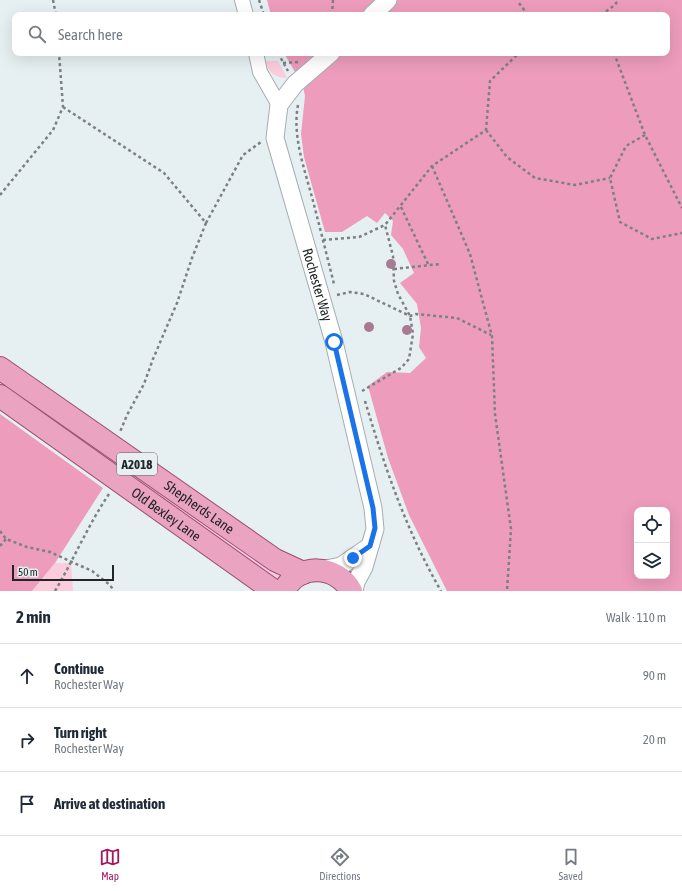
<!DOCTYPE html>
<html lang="en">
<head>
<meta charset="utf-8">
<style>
	:root { --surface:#fff; --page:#f2f2f3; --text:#1f2937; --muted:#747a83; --line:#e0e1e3; --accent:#a31861 }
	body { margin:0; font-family:"Asap Condensed",sans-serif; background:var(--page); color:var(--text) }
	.controls { position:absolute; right:12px; bottom:12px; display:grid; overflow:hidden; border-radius:8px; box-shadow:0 4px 16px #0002 }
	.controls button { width:36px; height:36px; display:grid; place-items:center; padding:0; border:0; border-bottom:1px solid var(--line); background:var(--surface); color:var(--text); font:20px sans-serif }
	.scale { position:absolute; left:12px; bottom:10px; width:102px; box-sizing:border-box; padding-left:4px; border:2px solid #212526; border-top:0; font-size:11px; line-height:14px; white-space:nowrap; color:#212526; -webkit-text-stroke:3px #e6eff1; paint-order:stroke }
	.stop { position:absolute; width:12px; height:12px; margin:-9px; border:3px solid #1a73e8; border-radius:50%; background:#fff }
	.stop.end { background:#1a73e8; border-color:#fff; box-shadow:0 1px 4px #0008 }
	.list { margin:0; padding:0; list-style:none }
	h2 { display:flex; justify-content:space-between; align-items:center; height:52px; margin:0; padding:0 16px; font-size:17px }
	h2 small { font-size:13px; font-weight:400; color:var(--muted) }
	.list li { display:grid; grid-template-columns:26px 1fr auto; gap:12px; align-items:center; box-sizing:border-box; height:64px; padding:0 16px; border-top:1px solid var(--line) }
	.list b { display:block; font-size:15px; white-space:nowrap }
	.list p { margin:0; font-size:13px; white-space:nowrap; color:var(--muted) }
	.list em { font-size:13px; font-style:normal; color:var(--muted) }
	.icon { flex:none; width:22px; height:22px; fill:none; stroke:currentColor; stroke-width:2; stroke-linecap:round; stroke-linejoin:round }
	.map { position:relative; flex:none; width:682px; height:591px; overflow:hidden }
	.search { position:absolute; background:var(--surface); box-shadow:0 4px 16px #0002; left:12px; right:12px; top:12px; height:44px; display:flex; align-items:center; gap:10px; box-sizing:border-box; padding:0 14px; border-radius:8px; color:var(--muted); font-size:15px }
	.sheet { height:244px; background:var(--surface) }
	nav { display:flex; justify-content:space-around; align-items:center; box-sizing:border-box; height:56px; border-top:1px solid var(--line); background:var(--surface); font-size:11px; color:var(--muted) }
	nav a { display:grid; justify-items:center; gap:2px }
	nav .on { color:var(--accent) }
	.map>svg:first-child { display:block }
	.green { fill:#fbccdc }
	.forest { fill:#ed9cbb; fill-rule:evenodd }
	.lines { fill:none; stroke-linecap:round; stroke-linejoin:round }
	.minor-casing { stroke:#a5afb1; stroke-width:16 }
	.tertiary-casing { stroke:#a5afb1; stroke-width:19 }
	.primary-casing { stroke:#9b4f71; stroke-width:24 }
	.path { stroke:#7b8183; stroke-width:2.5; stroke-dasharray:3 3; stroke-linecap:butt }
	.minor { stroke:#fff; stroke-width:14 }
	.tertiary { stroke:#fff; stroke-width:17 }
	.primary { stroke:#eba3c2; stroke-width:22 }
	.tree { fill:#a97a94 }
	.route { stroke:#1a73e8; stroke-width:5 }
	.labels { text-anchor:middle; stroke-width:3; stroke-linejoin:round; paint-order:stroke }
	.shield { fill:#e6eff1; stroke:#5c6263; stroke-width:1 }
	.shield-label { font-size:13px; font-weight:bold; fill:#212526 }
	.street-label { font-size:14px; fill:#212526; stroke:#e6eff1 }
</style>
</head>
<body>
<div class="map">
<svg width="682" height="591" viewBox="0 0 682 591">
	<rect width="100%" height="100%" fill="#e6eff1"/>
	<path class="green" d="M266,61H278L287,78C276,78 269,73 265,62Z
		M0,383L288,582L281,591L0,394Z
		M55,563H71L73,591H32Z"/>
	<path class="forest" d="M267,0H682V591H447L409,515L388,458L368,386L387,372L410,373L426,358L419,347L421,328L417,304L400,283L414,273L403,249L391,235L393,221L385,213L377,223L367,216L342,232H325L304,157L301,134L305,96L303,86L284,53H667V15H271ZM637,510H667V576H637Z
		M0,414L103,488L55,563L32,591H0Z"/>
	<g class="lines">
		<g class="minor-casing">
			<path id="minor" d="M242,0L246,15
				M256,53L260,72L279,105"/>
		</g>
		<g class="tertiary-casing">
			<g id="tertiary">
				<path d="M372,15L388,0"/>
				<path id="s1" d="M331,53L295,84L279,105L275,138L334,342L373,508L375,529L364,567L356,582L354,591"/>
				<path d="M321,570L341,566L370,546"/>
			</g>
		</g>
		<g class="primary-casing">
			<g id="primary">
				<path id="s2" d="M0,368L275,560L303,573"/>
				<path id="s3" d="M0,396L274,591"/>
				<path d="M284,591C297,563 337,564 351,591"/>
			</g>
		</g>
		<path class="path" d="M53,0L56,15
			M259,0L264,15
			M519,3L528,15
			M332,15L333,0
			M601,15L615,5L618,0
			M278,53L288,71
			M614,53L645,135L682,208
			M283,63L298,62
			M298,105C292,137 305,170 313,201C320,228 327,256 334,284
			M63,107L164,173L206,223L192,258L177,303L153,359L144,384L127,415L120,432
			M486,130L507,157L535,178L575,185L610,178
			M645,135L626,146L610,178L620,222L652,239L682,233
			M432,166L470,254L492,336L495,414L511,529L507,591
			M0,195L53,130L63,107L59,53
			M401,207L428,264
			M206,223L243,155L261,142
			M323,240L359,237L385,225
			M394,269L440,264
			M337,295L350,292L364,294L410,316L416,314L457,318L491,335
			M362,391L401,368L409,359L413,334L410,316L398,294L394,281L393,256L385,225L432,166L486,130L490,81L519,53
			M365,401C385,468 406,530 441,591
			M0,531L6,539L27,547L50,552L92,571L110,585L114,591
			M0,546L6,539
			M55,591C74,559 88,525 109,494"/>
		<use href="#minor" class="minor"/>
		<use href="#tertiary" class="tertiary"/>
		<use href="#primary" class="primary"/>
	</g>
	<g class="tree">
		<circle cx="391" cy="264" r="5"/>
		<circle cx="369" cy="327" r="5"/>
		<circle cx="407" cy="330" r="5"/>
	</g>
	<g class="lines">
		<path class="route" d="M334,342L373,508L375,528L370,546L353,558"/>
	</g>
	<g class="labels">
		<rect class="shield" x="117" y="453" width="40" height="22" rx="3"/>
		<g class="shield-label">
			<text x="137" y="469">A2018</text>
		</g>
		<g class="street-label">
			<text dy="5" stroke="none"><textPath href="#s1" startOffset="260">Rochester Way</textPath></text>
			<text dy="5" stroke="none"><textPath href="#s2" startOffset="243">Shepherds Lane</textPath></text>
			<text dy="5" stroke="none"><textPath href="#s3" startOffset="204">Old Bexley Lane</textPath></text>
		</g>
	</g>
</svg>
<div class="controls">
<button><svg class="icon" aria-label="locate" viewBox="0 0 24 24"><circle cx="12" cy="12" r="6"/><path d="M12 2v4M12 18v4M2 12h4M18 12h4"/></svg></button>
<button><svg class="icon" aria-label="layers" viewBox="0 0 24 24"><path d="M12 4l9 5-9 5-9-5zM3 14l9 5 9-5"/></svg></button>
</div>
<div class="scale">50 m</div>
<div class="stop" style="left:334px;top:342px"></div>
<div class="stop end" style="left:353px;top:558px"></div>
<div class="search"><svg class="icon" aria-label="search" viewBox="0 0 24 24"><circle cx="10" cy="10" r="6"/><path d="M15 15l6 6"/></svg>Search here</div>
</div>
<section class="sheet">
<h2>2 min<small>Walk · 110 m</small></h2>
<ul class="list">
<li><svg class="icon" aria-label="ahead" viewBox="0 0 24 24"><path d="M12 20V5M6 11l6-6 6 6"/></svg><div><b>Continue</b><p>Rochester Way</p></div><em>90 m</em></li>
<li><svg class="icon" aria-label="right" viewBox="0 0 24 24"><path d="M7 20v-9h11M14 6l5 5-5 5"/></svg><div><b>Turn right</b><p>Rochester Way</p></div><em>20 m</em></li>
<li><svg class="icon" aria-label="arrive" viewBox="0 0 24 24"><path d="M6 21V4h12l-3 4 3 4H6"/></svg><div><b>Arrive at destination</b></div></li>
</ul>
</section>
<nav>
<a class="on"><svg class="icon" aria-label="map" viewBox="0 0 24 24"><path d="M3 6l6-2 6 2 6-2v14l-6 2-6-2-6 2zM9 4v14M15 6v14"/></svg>Map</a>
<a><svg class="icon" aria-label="directions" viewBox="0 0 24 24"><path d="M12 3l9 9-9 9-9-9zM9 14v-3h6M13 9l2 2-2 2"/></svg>Directions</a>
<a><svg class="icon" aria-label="saved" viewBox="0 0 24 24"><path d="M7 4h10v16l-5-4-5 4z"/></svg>Saved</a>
</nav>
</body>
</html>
